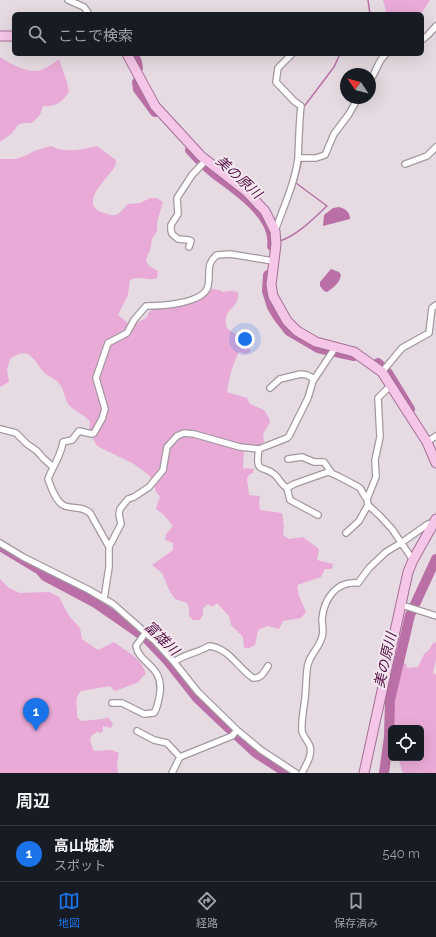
<!DOCTYPE html>
<html lang="ja">
<head>
<meta charset="utf-8">
<style>
	:root { --surface:#171b24; --page:#20242c; --text:#f1f3f6; --muted:#9ea1a6; --line:#363941; --accent:#1a73e8 }
	body { margin:0; font-family:Raleway,"Noto Sans JP",sans-serif; background:var(--page); color:var(--text) }
	.controls { position:absolute; right:12px; bottom:12px; display:grid; overflow:hidden; border-radius:6px; box-shadow:0 4px 16px #0002 }
	.controls button { width:36px; height:36px; display:grid; place-items:center; padding:0; border:0; border-bottom:1px solid var(--line); background:var(--surface); color:var(--text); font:20px sans-serif }
	.compass { position:absolute; left:340px; top:68px; width:36px; height:36px; border-radius:50%; background:var(--surface); box-shadow:0 4px 16px #0002; rotate:305deg }
	.you { position:absolute; left:245px; top:339px; width:14px; height:14px; margin:-10px; border:3px solid #fff; border-radius:50%; background:#1a73e8; box-shadow:0 0 0 6px #1a73e833 }
	.badge { display:grid; place-items:center; width:26px; height:26px; border-radius:50%; background:var(--accent); color:#fff; font-size:13px; font-weight:700 }
	.pin { position:absolute; translate:-50% -33px; filter:drop-shadow(0 1px 2px #0008) }
	.pin::after { content:''; position:absolute; top:21px; width:14px; height:12px; background:inherit; clip-path:polygon(0 0,100% 0,50% 100%) }
	.list { margin:0; padding:0; list-style:none }
	h2 { display:flex; justify-content:space-between; align-items:center; height:52px; margin:0; padding:0 16px; font-size:17px }
	h2 small { font-size:13px; font-weight:400; color:var(--muted) }
	.list li { display:grid; grid-template-columns:26px 1fr auto; gap:12px; align-items:center; box-sizing:border-box; height:56px; padding:0 16px; border-top:1px solid var(--line) }
	.list b { display:block; font-size:15px; white-space:nowrap }
	.list p { margin:0; font-size:13px; white-space:nowrap; color:var(--muted) }
	.list em { font-size:13px; font-style:normal; color:var(--muted) }
	.icon { flex:none; width:22px; height:22px; fill:none; stroke:currentColor; stroke-width:2; stroke-linecap:round; stroke-linejoin:round }
	.map { position:relative; flex:none; width:436px; height:773px; overflow:hidden }
	.search { position:absolute; background:var(--surface); box-shadow:0 4px 16px #0002; left:12px; right:12px; top:12px; height:44px; display:flex; align-items:center; gap:10px; box-sizing:border-box; padding:0 14px; border-radius:6px; color:var(--muted); font-size:15px }
	.sheet { height:108px; background:var(--surface) }
	nav { display:flex; justify-content:space-around; align-items:center; box-sizing:border-box; height:56px; border-top:1px solid var(--line); background:var(--surface); font-size:11px; color:var(--muted) }
	nav a { display:grid; justify-items:center; gap:2px }
	nav .on { color:var(--accent) }
	.map>svg:first-child { display:block }
	.green { fill:#e9aad7 }
	.water { fill:#ba70a6 }
	.lines { fill:none; stroke-linecap:round; stroke-linejoin:round }
	.stream { stroke:#ba70a6; stroke-width:1.5 }
	.river { stroke:#ba70a6; stroke-width:10 }
	.street-casing { stroke:#a3989f; stroke-width:8 }
	.primary-casing { stroke:#a46f95; stroke-width:11 }
	.street { stroke:#fff; stroke-width:5.5 }
	.primary { stroke:#f5c6e8; stroke-width:9 }
	.labels { text-anchor:middle; stroke-width:4; stroke-linejoin:round; paint-order:stroke }
	.water-label { font-size:14px; font-style:italic; fill:#530f45; stroke:#f3e8ef }
</style>
</head>
<body>
<div class="map">
<svg width="436" height="773" viewBox="0 0 436 773">
	<rect width="100%" height="100%" fill="#e6dbe2"/>
	<path class="green" d="M383,0H430L421,14H382L386,11Z
		M0,57C8,63 24,71 35,71C43,71 53,64 59,59L67,82L69,92C61,103 56,107 43,106L40,115L32,123C15,123 20,124 11,134C8,137 3,139 0,142Z
		M51,146C65,154 83,149 97,146L116,160C116,161 116,165 115,166C111,175 84,197 96,209C99,212 107,214 111,215C118,217 123,209 128,204L140,203L150,198H157L163,202L157,222V231L152,239L150,251L148,254L146,260L149,266L158,271L157,278C146,282 142,275 130,280L128,295L118,315L128,323L138,322L146,318L149,312C155,308 160,309 167,308C180,306 203,300 211,289L220,290L222,292L231,291L238,292C240,309 223,307 226,325C227,330 230,330 234,333C241,337 246,344 251,351L247,354L239,352C232,365 229,379 227,392L247,398L250,404L264,410L269,418L270,422L263,434L264,442L259,446H246L244,450L243,468L254,469L253,473L249,475L247,479L249,495L260,496L259,503L260,510L282,513L284,526L283,535L289,539L303,537L319,549L317,560L333,564L332,569H325L321,577L297,585L299,596L306,612L301,618L283,621L279,629L268,626L258,630L255,645L249,648H244L243,637L231,625L229,616L217,603L212,607L208,604L203,608V614L200,620H193L189,616V608L187,603L175,599L170,592L162,573L152,565L173,550V543L165,540L166,534L173,526L163,514L156,509L157,505L160,497L156,492L154,484L149,475L134,464L97,446L89,431L90,422C85,414 76,413 69,405C65,400 65,394 62,388C59,381 52,378 46,374C34,364 32,343 10,359L7,370L9,382L0,387V159H16L27,155L34,151Z
		M0,579L9,588L20,593L49,592L59,597L69,616L80,628L82,639L98,650L114,642C127,652 141,657 146,674L141,678L139,682L115,691L110,686L81,691C73,699 78,708 77,717L81,721L103,719L108,717L113,724L111,728L103,726V731L101,733L97,732L91,736L90,741L94,751L112,750L119,753L117,764L118,773H0Z
		M436,642V659L433,673L436,675V773H403L398,758H421V728H391V753L389,752L392,694L401,662L406,664L407,668L418,667L424,654L429,650L433,643Z"/>
	<path class="water" d="M339,207C346,209 350,212 350,219L323,226L324,215L333,208Z
		M331,269L339,272L341,275C340,283 333,288 327,292L324,291L320,286V282Z"/>
	<g class="lines">
		<path class="stream" d="M368,0L370,14
			M303,108L334,67L340,54
			M280,241C298,235 313,219 327,206L296,183L302,159"/>
		<path class="river" d="M133,54L137,62L138,68
			M137,82L138,89L155,112
			M190,150C198,159 206,167 215,174C235,189 277,216 272,246
			M268,275L267,291L272,307L278,317L289,331L318,348L354,356
			M378,363L388,373L410,409
			M0,546L40,570L45,576L94,602L146,638L167,660L197,698L220,720L256,753L287,773
			M384,773L389,737L390,700L410,615L436,559"/>
		<g class="street-casing">
			<path id="street" d="M68,0L84,7L89,14
				M422,40L428,35L436,26
				M370,80C377,72 377,61 386,54
				M298,158H316L325,155L334,134L349,114L358,98
				M405,164L427,156L436,147
				M275,231C283,208 295,183 298,158C299,140 299,123 301,106L294,101L276,82L278,68L292,54
				M189,247L191,241L189,240L178,239L172,234L171,230V225L178,214L177,198L192,175L206,160
				M382,372L402,348L429,333L432,308L436,305
				M391,385L378,398L380,437L375,460L376,477L367,499L368,505L380,516L392,529L413,560
				M270,388L280,379L301,374L307,375L314,379
				M0,429L16,433L27,444L37,451L43,458L53,467
				M427,442L436,436
				M259,449C254,477 265,463 277,477C280,481 282,485 287,488L294,484L328,472C331,472 357,486 360,488C362,491 364,496 367,499
				M288,459L302,457L314,462H324L331,472
				M287,488L290,500L318,515
				M346,533L359,521L368,505
				M0,543L23,557L89,590L113,604L155,641L174,662L198,692L237,730L261,750L296,773
				M109,547L90,513C82,506 74,509 65,506C56,503 51,487 48,479C53,466 61,456 63,442L72,440L79,431L92,434L94,433L102,419L105,409L96,378L108,343L127,333L134,320L146,306C160,306 204,304 208,286C211,273 205,264 217,255L230,254L273,261
				M104,599L109,567V547L121,524L119,514L120,509L128,499L134,497L149,487L159,475L163,470L167,447L177,436L184,433L194,434L240,447L259,449L287,438L289,436L308,398L313,381L335,348
				M402,605L436,616
				M174,662C184,654 198,653 209,646C229,648 238,668 253,678C261,679 264,672 268,666
				M112,703H122L144,714L154,713C158,707 159,699 160,692C163,665 139,664 136,646L146,632
				M137,731L154,740L167,743L180,757
				M172,773L180,757L232,736L237,730
				M302,773C306,765 314,753 309,744C307,740 303,736 302,731C301,720 304,708 305,698C306,688 306,679 307,670C307,657 319,649 322,637C324,631 322,625 322,619C324,599 336,581 358,583L369,568L386,552L401,543L428,524L434,522"/>
		</g>
		<g class="primary-casing">
			<path id="primary" d="M0,36H14
				M127,54L155,106L201,156L246,191L265,211L275,231L276,244L271,285L273,296L287,321L297,331L316,342L354,352L382,372L427,442L436,463
				M364,773L408,572L413,560L436,519"/>
		</g>
		<use href="#street" class="street"/>
		<use href="#primary" class="primary"/>
	</g>
	<g class="labels">
		<g class="water-label">
			<text transform="translate(239 177) rotate(42)" y="5">美の原川</text>
			<text transform="translate(162 638) rotate(44)" y="5">富雄川</text>
			<text transform="translate(385 660) rotate(-77)" y="5">美の原川</text>
		</g>
	</g>
</svg>
<div class="controls">
<button><svg class="icon" aria-label="locate" viewBox="0 0 24 24"><circle cx="12" cy="12" r="6"/><path d="M12 2v4M12 18v4M2 12h4M18 12h4"/></svg></button>
</div>
<svg class="compass" viewBox="-18 -18 36 36"><path d="M0-13l5 13h-10z" fill="#e53935"/><path d="M0 13l5-13h-10z" fill="#9ea1a6"/></svg>
<div class="you"></div>
<div class="pin badge" style="left:36px;top:731px">1</div>
<div class="search"><svg class="icon" aria-label="search" viewBox="0 0 24 24"><circle cx="10" cy="10" r="6"/><path d="M15 15l6 6"/></svg>ここで検索</div>
</div>
<section class="sheet">
<h2>周辺<small></small></h2>
<ul class="list">
<li><span class="badge">1</span><div><b>高山城跡</b><p>スポット</p></div><em>540 m</em></li>
</ul>
</section>
<nav>
<a class="on"><svg class="icon" aria-label="map" viewBox="0 0 24 24"><path d="M3 6l6-2 6 2 6-2v14l-6 2-6-2-6 2zM9 4v14M15 6v14"/></svg>地図</a>
<a><svg class="icon" aria-label="directions" viewBox="0 0 24 24"><path d="M12 3l9 9-9 9-9-9zM9 14v-3h6M13 9l2 2-2 2"/></svg>経路</a>
<a><svg class="icon" aria-label="saved" viewBox="0 0 24 24"><path d="M7 4h10v16l-5-4-5 4z"/></svg>保存済み</a>
</nav>
</body>
</html>
